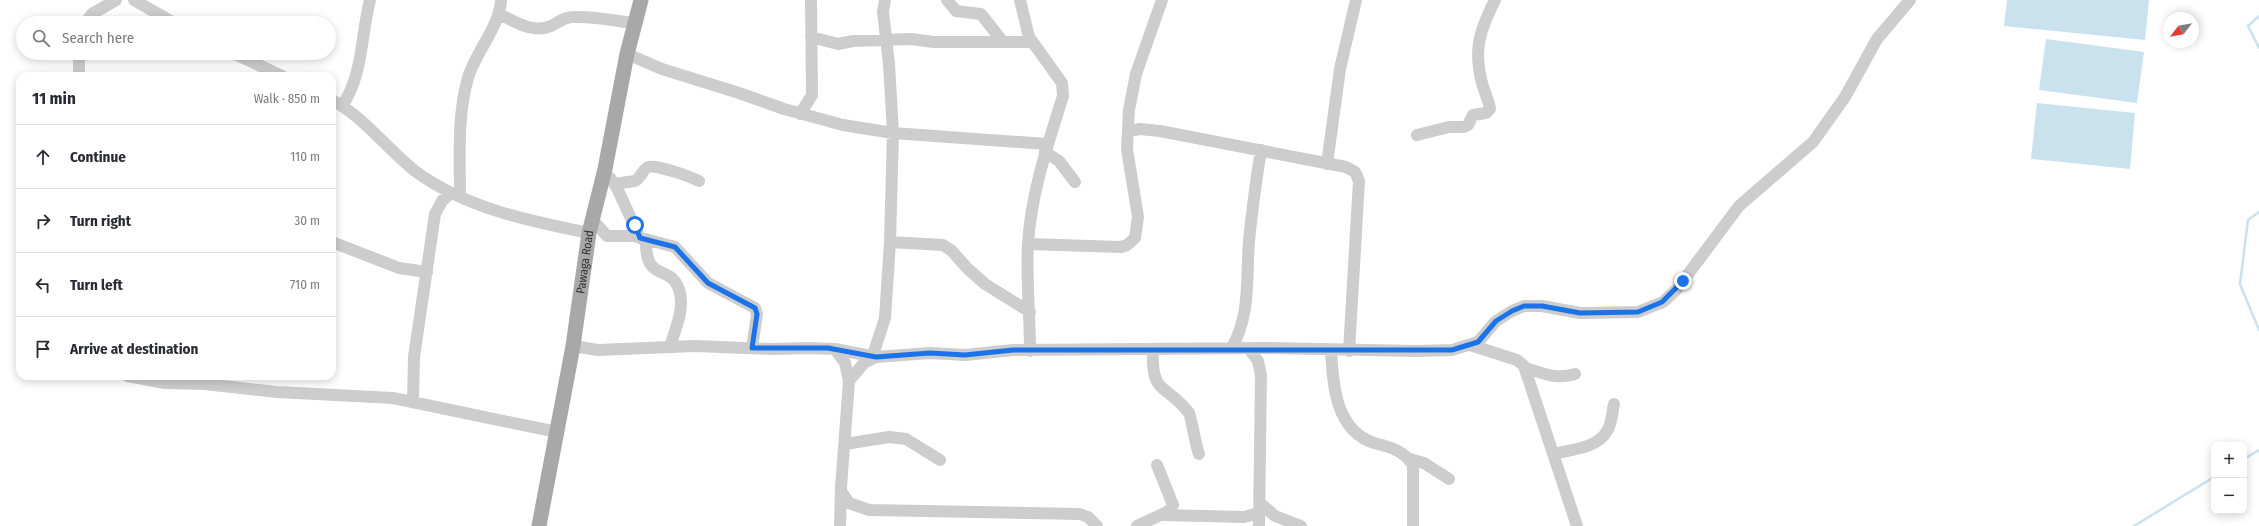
<!DOCTYPE html>
<html lang="en">
<head>
<meta charset="utf-8">
<style>
	:root { --surface:#fff; --page:#f2f2f3; --text:#2b2b33; --muted:#7c7c81; --line:#e1e1e2 }
	body { margin:0; font-family:"Fira Sans Condensed",sans-serif; background:var(--page); color:var(--text) }
	.controls { position:absolute; right:12px; bottom:12px; display:grid; overflow:hidden; border-radius:8px; box-shadow:0 2px 10px #0003 }
	.controls button { width:36px; height:36px; display:grid; place-items:center; padding:0; border:0; border-bottom:1px solid var(--line); background:var(--surface); color:var(--text); font:20px sans-serif }
	.compass { position:absolute; left:2163px; top:12px; width:36px; height:36px; border-radius:50%; background:var(--surface); box-shadow:0 2px 10px #0003; rotate:239deg }
	.stop { position:absolute; width:12px; height:12px; margin:-9px; border:3px solid #1a73e8; border-radius:50%; background:#fff }
	.stop.end { background:#1a73e8; border-color:#fff; box-shadow:0 1px 4px #0008 }
	.list { margin:0; padding:0; list-style:none }
	h2 { display:flex; justify-content:space-between; align-items:center; height:52px; margin:0; padding:0 16px; font-size:17px }
	h2 small { font-size:13px; font-weight:400; color:var(--muted) }
	.list li { display:grid; grid-template-columns:26px 1fr auto; gap:12px; align-items:center; box-sizing:border-box; height:64px; padding:0 16px; border-top:1px solid var(--line) }
	.list b { display:block; font-size:15px; white-space:nowrap }
	.list em { font-size:13px; font-style:normal; color:var(--muted) }
	.icon { flex:none; width:22px; height:22px; fill:none; stroke:currentColor; stroke-width:2; stroke-linecap:round; stroke-linejoin:round }
	.map { position:relative; flex:none; width:2259px; height:526px; overflow:hidden }
	.search { position:absolute; background:var(--surface); box-shadow:0 2px 10px #0003; left:16px; top:16px; width:320px; height:44px; display:flex; align-items:center; gap:10px; box-sizing:border-box; padding:0 14px; border-radius:22px; color:var(--muted); font-size:15px }
	.panel { position:absolute; background:var(--surface); box-shadow:0 2px 10px #0003; left:16px; top:72px; width:320px; height:308px; border-radius:12px }
	.map>svg:first-child { display:block }
	.water { fill:#c9e2ee }
	.lines { fill:none; stroke-linecap:round; stroke-linejoin:round }
	.stream { stroke:#c9e2ee; stroke-width:2.5 }
	.minor { stroke:#cdcdcd; stroke-width:12 }
	.major { stroke:#a8a8a8; stroke-width:15 }
	.route { stroke:#1a73e8; stroke-width:5 }
	.labels { text-anchor:middle; stroke-width:4; stroke-linejoin:round; paint-order:stroke }
	.street-label { font-size:12px; fill:#303030; stroke:#fff }
</style>
</head>
<body>
<div class="map">
<svg width="2259" height="526" viewBox="0 0 2259 526">
	<rect width="100%" height="100%" fill="#fff"/>
	<path class="water" d="M2007,0H2149L2145,40L2004,26Z
		M2046,39L2144,52L2137,103L2039,90Z
		M2037,103L2135,113L2130,169L2031,159Z"/>
	<g class="lines">
		<path class="stream" d="M2259,16L2248,26L2259,48
			M2259,212L2248,220L2240,284L2259,330
			M2244,459L2259,450
			M2134,526L2214,477"/>
		<path class="minor" d="M134,0L174,23
			M947,0L956,11L981,14L1003,42
			M1020,0L1029,37L1062,83L1063,96C1048,144 1031,193 1028,244C1026,279 1030,315 1030,351
			M499,14C514,21 533,34 551,26C559,22 564,17 573,17C594,16 614,21 635,23
			M85,23L92,14L116,0
			M811,37L838,44L853,41L911,39L934,42H1032
			M79,53V76
			M233,53L282,76
			M627,54L662,69L739,93L784,109L843,125L893,133L1047,144
			M332,100C364,117 387,149 415,171C465,208 529,221 589,233
			M342,106C363,76 361,35 370,0
			M800,114L812,95L811,0
			M1129,131L1140,129L1160,131L1346,167L1355,172L1359,181L1349,351
			M1417,135L1449,127H1464L1468,125L1473,115L1486,113L1490,109C1489,101 1484,91 1482,83C1473,49 1480,30 1495,0
			M1045,152L1059,161L1075,182
			M1327,164L1340,69L1356,0
			M610,178L617,188L640,238
			M614,184L635,181C641,178 642,170 648,167C656,164 691,177 699,181
			M460,197C460,159 457,115 468,78C475,53 500,26 501,0
			M592,219L607,236H634L675,247L708,283L755,308L757,314L752,348
			M646,241C645,285 673,262 680,293C684,312 675,329 670,347
			M332,242L399,268L427,272
			M890,242L943,245L952,251L967,268L985,284L1030,312
			M1028,244L1121,247L1127,245L1135,238L1138,217L1127,149L1129,110L1136,74L1162,0
			M1470,345L1517,360L1524,366L1577,526
			M573,346L598,350L695,346L773,349L808,348L835,349L876,357L930,353L965,355L1013,350L1266,348L1416,351L1452,350L1478,342L1496,321L1512,311L1524,306H1542L1580,313L1638,312L1663,302L1677,289L1739,206L1813,142L1845,97L1877,39L1910,0
			M835,349L845,363L849,381
			M1231,349C1251,316 1246,278 1249,241C1252,211 1256,181 1261,150
			M1249,349L1258,361L1261,375L1259,526
			M1153,350C1151,396 1166,383 1189,413C1191,416 1196,447 1199,454
			M1331,351C1333,384 1335,430 1374,443C1389,447 1404,450 1413,465V526
			M873,355L885,318L890,242L893,133L889,64L883,12L885,0
			M1525,368C1545,373 1553,380 1575,374
			M128,376L165,383L204,384L277,392L393,398L557,432
			M413,401L414,357L435,214L442,201L451,193
			M845,444L889,437L906,439L940,460
			M1553,454C1570,450 1598,448 1607,431C1612,424 1612,412 1614,404
			M1410,459L1424,463L1449,479
			M841,491L849,503L869,510L1080,514L1088,517L1097,526
			M1260,503L1275,516L1301,526
			M1163,515L1244,517L1259,513
			M840,526L841,487L849,381L864,363L876,357
			M1137,526L1169,511L1173,505L1157,465"/>
		<path class="major" id="s1" d="M539,526L573,346L589,233L605,169L627,54L641,0"/>
	</g>
	<g class="lines">
		<path class="route" d="M635,225L640,238L675,247L708,283L755,308L757,314L752,348H828L876,357L930,353L965,355L1013,350H1452L1478,342L1496,321L1512,311L1524,306H1542L1580,313L1638,312L1662,302L1683,281"/>
	</g>
	<g class="labels">
		<g class="street-label">
			<text dy="4" stroke="none"><textPath href="#s1" startOffset="268">Pawaga Road</textPath></text>
		</g>
	</g>
</svg>
<div class="controls">
<button>+</button>
<button>−</button>
</div>
<svg class="compass" viewBox="-18 -18 36 36"><path d="M0-13l5 13h-10z" fill="#e53935"/><path d="M0 13l5-13h-10z" fill="#7c7c81"/></svg>
<div class="stop" style="left:635px;top:225px"></div>
<div class="stop end" style="left:1683px;top:281px"></div>
<div class="search"><svg class="icon" aria-label="search" viewBox="0 0 24 24"><circle cx="10" cy="10" r="6"/><path d="M15 15l6 6"/></svg>Search here</div>
<section class="panel">
<h2>11 min<small>Walk · 850 m</small></h2>
<ul class="list">
<li><svg class="icon" aria-label="ahead" viewBox="0 0 24 24"><path d="M12 20V5M6 11l6-6 6 6"/></svg><div><b>Continue</b></div><em>110 m</em></li>
<li><svg class="icon" aria-label="right" viewBox="0 0 24 24"><path d="M7 20v-9h11M14 6l5 5-5 5"/></svg><div><b>Turn right</b></div><em>30 m</em></li>
<li><svg class="icon" aria-label="left" viewBox="0 0 24 24"><path d="M17 20v-9H6M10 6l-5 5 5 5"/></svg><div><b>Turn left</b></div><em>710 m</em></li>
<li><svg class="icon" aria-label="arrive" viewBox="0 0 24 24"><path d="M6 21V4h12l-3 4 3 4H6"/></svg><div><b>Arrive at destination</b></div></li>
</ul>
</section>
</div>
</body>
</html>
